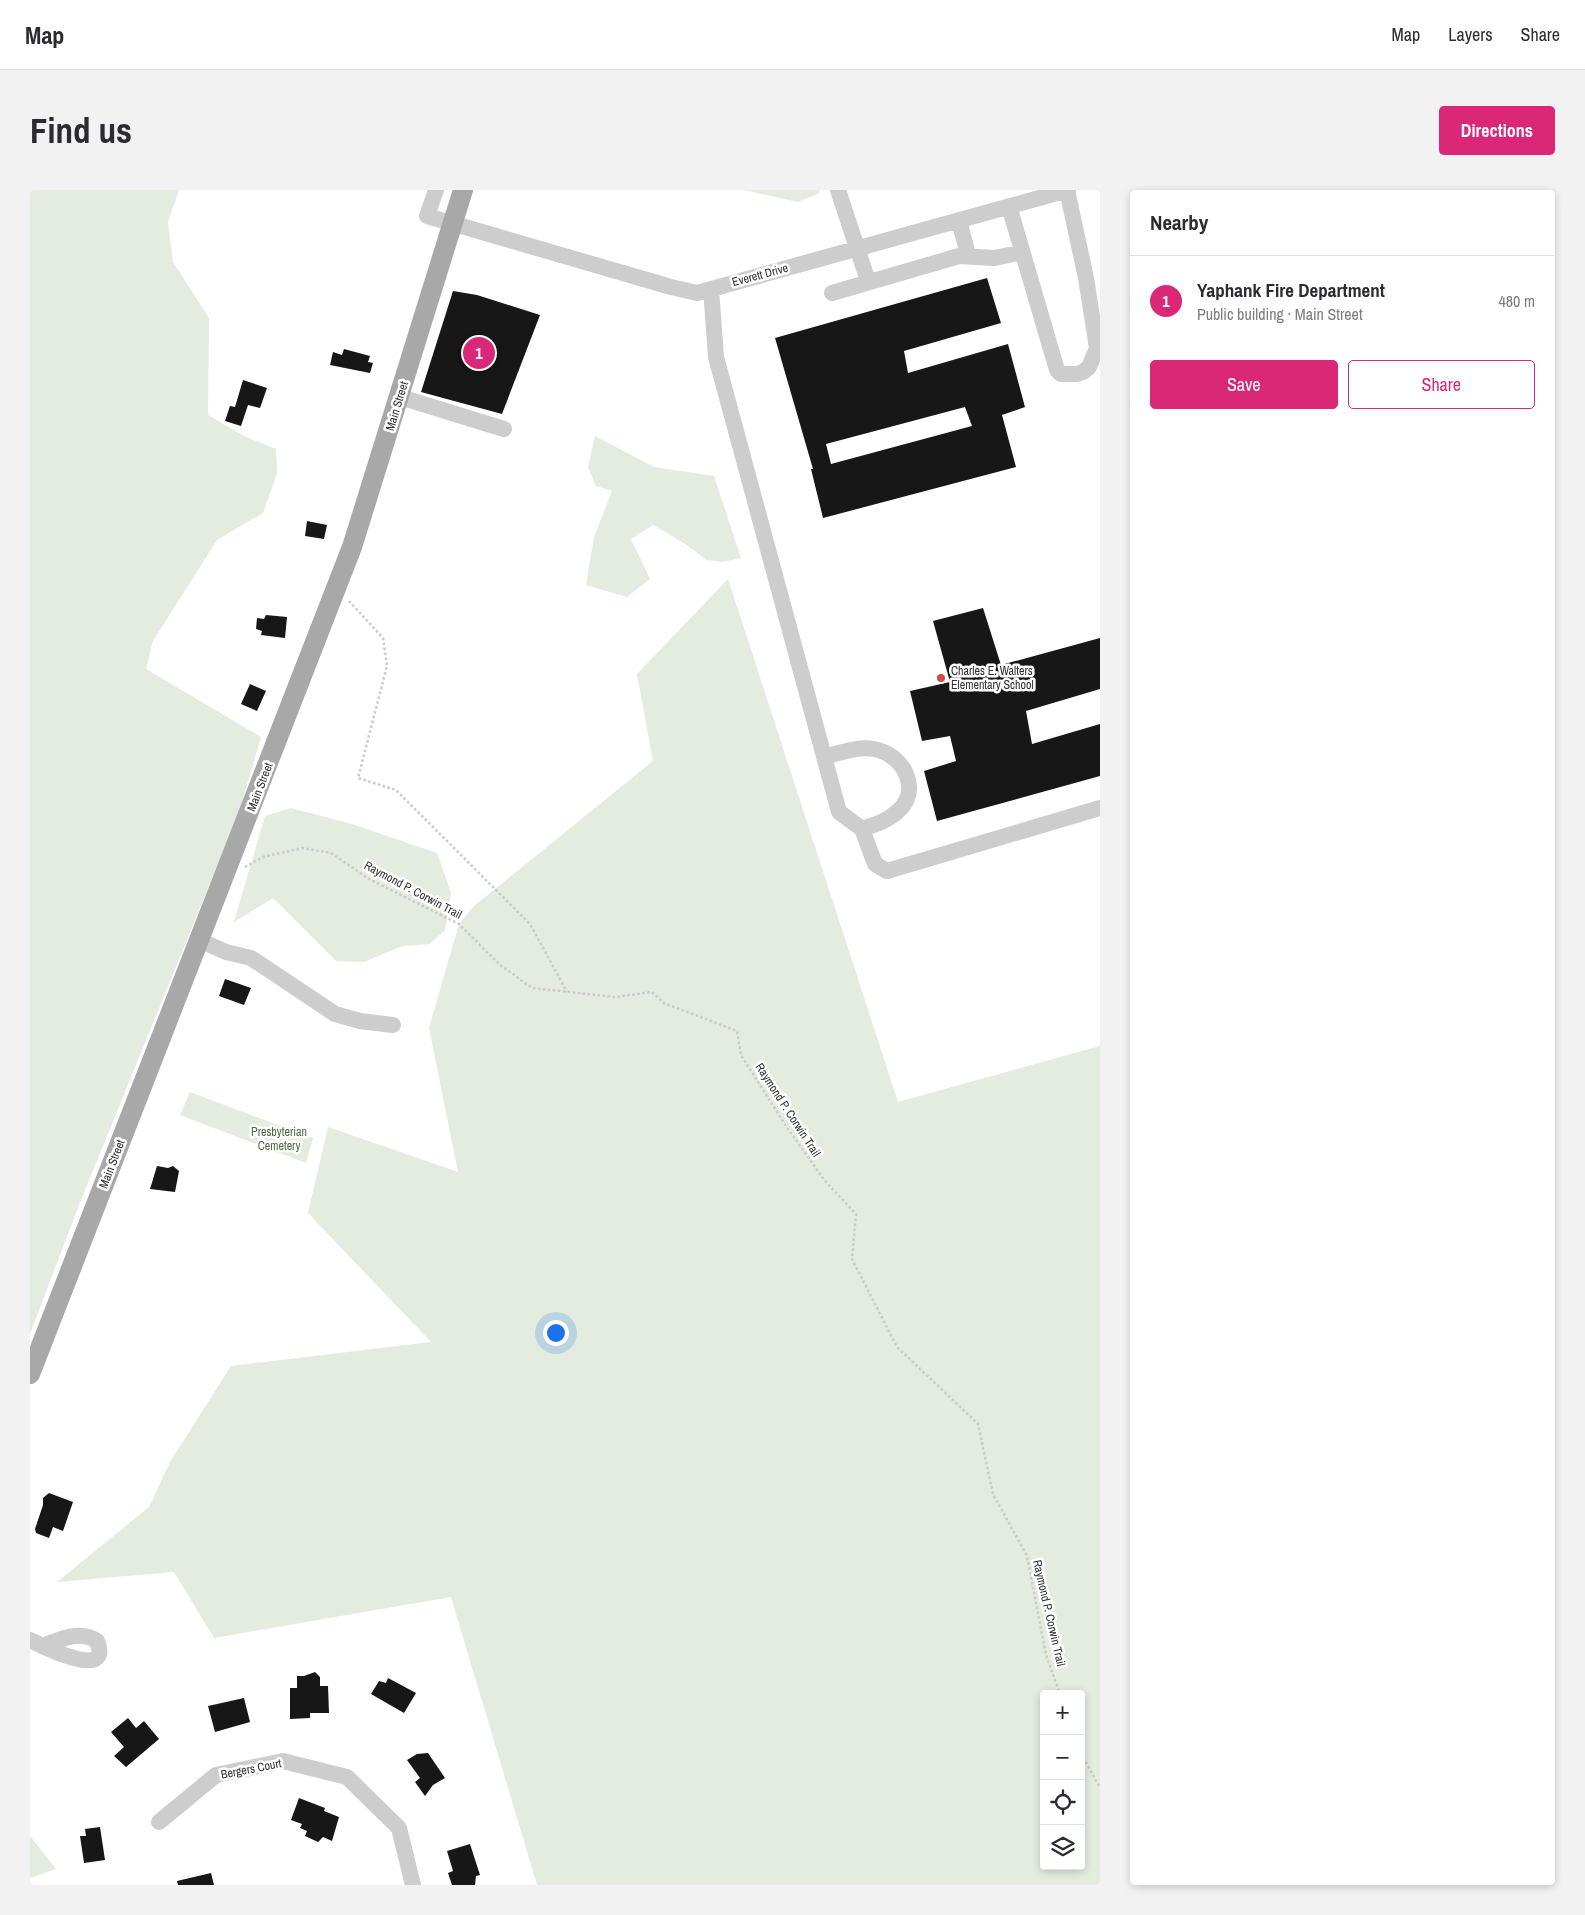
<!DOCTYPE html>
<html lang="en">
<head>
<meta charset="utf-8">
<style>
	:root { --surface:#fff; --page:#f2f2f3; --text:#2b2b33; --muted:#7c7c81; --line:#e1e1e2; --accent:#db2777 }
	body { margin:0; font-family:"Archivo Narrow",sans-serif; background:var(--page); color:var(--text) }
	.controls { position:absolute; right:15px; bottom:15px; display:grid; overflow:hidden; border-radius:5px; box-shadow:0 2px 8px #0003 }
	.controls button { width:45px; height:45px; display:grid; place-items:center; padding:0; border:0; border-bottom:1px solid var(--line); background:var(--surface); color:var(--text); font:25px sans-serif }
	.you { position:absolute; left:525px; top:1142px; width:18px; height:18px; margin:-12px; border:4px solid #fff; border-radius:50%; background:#1a73e8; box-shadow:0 0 0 8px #1a73e833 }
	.badge { display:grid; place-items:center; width:32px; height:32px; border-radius:50%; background:var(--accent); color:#fff; font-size:16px; font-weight:700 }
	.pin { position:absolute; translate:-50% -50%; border:2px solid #fff; box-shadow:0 1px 5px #0006 }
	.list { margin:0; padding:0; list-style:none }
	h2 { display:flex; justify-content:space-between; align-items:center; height:65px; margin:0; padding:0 20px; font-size:21px }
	h2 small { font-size:16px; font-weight:400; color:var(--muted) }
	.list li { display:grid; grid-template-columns:32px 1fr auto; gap:15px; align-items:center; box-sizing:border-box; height:90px; padding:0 20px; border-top:1px solid var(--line) }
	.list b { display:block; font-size:19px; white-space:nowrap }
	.list p { margin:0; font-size:16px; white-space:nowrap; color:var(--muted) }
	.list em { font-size:16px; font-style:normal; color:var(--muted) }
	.actions { display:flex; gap:10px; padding:15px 20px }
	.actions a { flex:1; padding:11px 0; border:1px solid var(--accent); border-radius:5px; text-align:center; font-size:18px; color:var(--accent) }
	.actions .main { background:var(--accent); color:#fff }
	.icon { flex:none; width:28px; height:28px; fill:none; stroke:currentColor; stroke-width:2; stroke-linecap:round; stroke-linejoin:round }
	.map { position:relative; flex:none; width:1070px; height:1695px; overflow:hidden; border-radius:5px }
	header { display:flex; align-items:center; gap:30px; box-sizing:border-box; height:70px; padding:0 25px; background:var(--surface); border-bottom:1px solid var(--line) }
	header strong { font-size:24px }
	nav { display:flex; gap:28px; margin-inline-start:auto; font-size:18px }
	.intro { display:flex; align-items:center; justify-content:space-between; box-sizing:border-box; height:120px; padding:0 30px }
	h1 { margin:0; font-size:35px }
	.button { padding:12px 22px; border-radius:5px; background:var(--accent); color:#fff; font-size:18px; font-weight:700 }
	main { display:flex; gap:30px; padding:0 30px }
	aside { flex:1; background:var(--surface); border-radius:5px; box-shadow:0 2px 8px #0003 }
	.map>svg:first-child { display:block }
	.green { fill:#e4ebdf; fill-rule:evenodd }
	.building { fill:#171717; fill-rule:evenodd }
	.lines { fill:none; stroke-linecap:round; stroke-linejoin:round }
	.path { stroke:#cacaca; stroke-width:2.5; stroke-dasharray:2.5 2.5; stroke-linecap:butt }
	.minor { stroke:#cdcdcd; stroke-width:16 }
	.major { stroke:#a8a8a8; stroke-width:20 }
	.poi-dot { fill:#d34c46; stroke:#fff; stroke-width:2 }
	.labels { text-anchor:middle; stroke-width:5; stroke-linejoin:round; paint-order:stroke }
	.street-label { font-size:12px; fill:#303030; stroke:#fff }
	.poi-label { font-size:12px; fill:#303030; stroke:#fff; text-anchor:start }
	.park-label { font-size:12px; fill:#4f6742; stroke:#fff }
</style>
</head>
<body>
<header>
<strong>Map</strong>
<nav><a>Map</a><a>Layers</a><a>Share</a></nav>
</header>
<div class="intro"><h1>Find us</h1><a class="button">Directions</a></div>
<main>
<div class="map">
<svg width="1070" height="1695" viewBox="0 0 1070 1695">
	<rect width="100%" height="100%" fill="#fff"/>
	<path class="green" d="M0,0H149L138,32L143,72L179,128L178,225L214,246L246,259L247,283L233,323L187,350L123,451L116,479L231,547L209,622L49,1015L0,1144Z
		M714,0H789L790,3L768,12Z
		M565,246L624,277L684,286L711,368L692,372L676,370L657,355L623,335L601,349L620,389L597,407L556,395L564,347L582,301L566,296L558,277Z
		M698,389L868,912L1070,856V1695H507L421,1407L184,1448L144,1382L27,1392L119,1317L140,1272L201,1176L401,1152L278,1023L298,937L428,982L399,838L429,734L444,716L623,571L607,484ZM1014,1504H1051V1676H1014Z
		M261,618L322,634L407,663L421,703L415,740L400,754L372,756L334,772L306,771L243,708L204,732L235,626Z
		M160,902L283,948L276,973L150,925Z
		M0,1646L26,1679L0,1688Z"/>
	<path class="building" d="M957,88L971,133L874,161L878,183L978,154L995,217L972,225L986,277L793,328L781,279H783L745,148ZM935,217L942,236L801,274L796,254Z
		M423,101L447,105L510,125L472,224L391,202Z
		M314,159L340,166L338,172L343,173L340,183L300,175L303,162L312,165Z
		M213,190L237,198L230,218L218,215L211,236L195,231L200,216L205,217Z
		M277,331L297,335L294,349L275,346Z
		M953,418L971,475L1070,448V499L996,521L1002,554L1070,534V586L907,631L894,581L926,571L920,546L892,551L880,501L920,492L903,431Z
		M236,425L257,427L255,448L231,445L232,441L226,439L227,428L234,429Z
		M220,494L236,501L227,521L211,514Z
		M195,789L221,798L214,815L189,806Z
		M127,976L138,978L143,976L149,981L145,1002L120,999Z
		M19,1303L43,1312L33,1341L23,1337L19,1348L6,1343L5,1339L13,1315V1308Z
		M285,1482L290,1487V1496H298L299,1523H280V1528L260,1529V1498H267V1486H274Z
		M358,1488L386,1503L374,1523L341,1504L349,1491L356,1493Z
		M214,1508L220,1532L185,1542L178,1516Z
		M98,1528L106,1538L114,1531L129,1549L96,1577L84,1566L94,1557L81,1542Z
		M398,1563L415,1588L403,1595L395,1606L385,1592L390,1588L377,1570L387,1564Z
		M269,1608L295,1618L294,1621L309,1627L302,1651L293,1647L288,1652L275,1646L277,1641L270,1638L272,1634L261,1630Z
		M70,1637L75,1670L54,1673L50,1646H56L55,1639Z
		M440,1654L450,1685L446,1686L445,1695H422L418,1683L423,1681L417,1661Z
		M181,1683L184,1695H148L147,1691Z"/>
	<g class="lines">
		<path class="path" d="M319,411L353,448L357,476L328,588L366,600L500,734L537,802
			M215,677L233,667L272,658L301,663L339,689L429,734L469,774L502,798L585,807L622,802L634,813L707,841L711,865L756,936L795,991L826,1024L822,1069L867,1157L948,1234L963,1304L997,1366L1016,1465L1030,1504
			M1051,1563L1070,1598"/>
		<path class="minor" d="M406,0L397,26L641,97L667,103L1038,0
			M808,0L838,91
			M979,16L1027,180L1031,184H1047L1053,182L1059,177L1067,158L1056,88L1037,0
			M929,30L938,65
			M681,99L686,167L809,622L832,639L845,674L857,681L1070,618
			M802,103L929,66L965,68L992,62
			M370,207L474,239
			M794,567C810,563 828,556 844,559C873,564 893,600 867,622C857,631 844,635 832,639
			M169,750L196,762L221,768L305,824L330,831L363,835
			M0,1450C12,1456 83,1492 67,1451C50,1439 30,1450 12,1456
			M129,1632L186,1585L253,1571L317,1587L369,1638L383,1695"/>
		<path class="major" d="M0,1184L322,357L433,0"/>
	</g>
	<circle class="poi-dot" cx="911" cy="488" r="5"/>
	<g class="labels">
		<g class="street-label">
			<text transform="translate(730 85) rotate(-15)" y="4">Everett Drive</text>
			<text transform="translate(367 216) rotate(-73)" y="4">Main Street</text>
			<text transform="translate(230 597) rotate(-69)" y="4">Main Street</text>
			<text transform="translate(383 700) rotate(28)" y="4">Raymond P. Corwin Trail</text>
			<text transform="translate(758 920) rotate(57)" y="4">Raymond P. Corwin Trail</text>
			<text transform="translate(82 974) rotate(-69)" y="4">Main Street</text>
			<text transform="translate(1019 1423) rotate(77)" y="4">Raymond P. Corwin Trail</text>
			<text transform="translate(221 1579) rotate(-11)" y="4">Bergers Court</text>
		</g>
		<g class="poi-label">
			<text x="921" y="485">Charles E. Walters<tspan x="921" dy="14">Elementary School</tspan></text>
		</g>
		<g class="park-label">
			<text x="249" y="946">Presbyterian<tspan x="249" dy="14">Cemetery</tspan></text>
		</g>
	</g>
</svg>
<div class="controls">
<button>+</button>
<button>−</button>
<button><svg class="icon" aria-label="locate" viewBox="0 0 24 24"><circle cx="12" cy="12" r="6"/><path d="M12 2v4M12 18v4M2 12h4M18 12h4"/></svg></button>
<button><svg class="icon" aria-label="layers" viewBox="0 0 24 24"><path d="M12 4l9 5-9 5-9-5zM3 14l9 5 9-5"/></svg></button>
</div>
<div class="you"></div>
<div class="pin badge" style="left:449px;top:163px">1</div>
</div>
<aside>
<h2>Nearby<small></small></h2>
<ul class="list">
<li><span class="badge">1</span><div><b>Yaphank Fire Department</b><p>Public building · Main Street</p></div><em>480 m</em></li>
</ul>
<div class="actions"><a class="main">Save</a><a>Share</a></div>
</aside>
</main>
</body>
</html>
